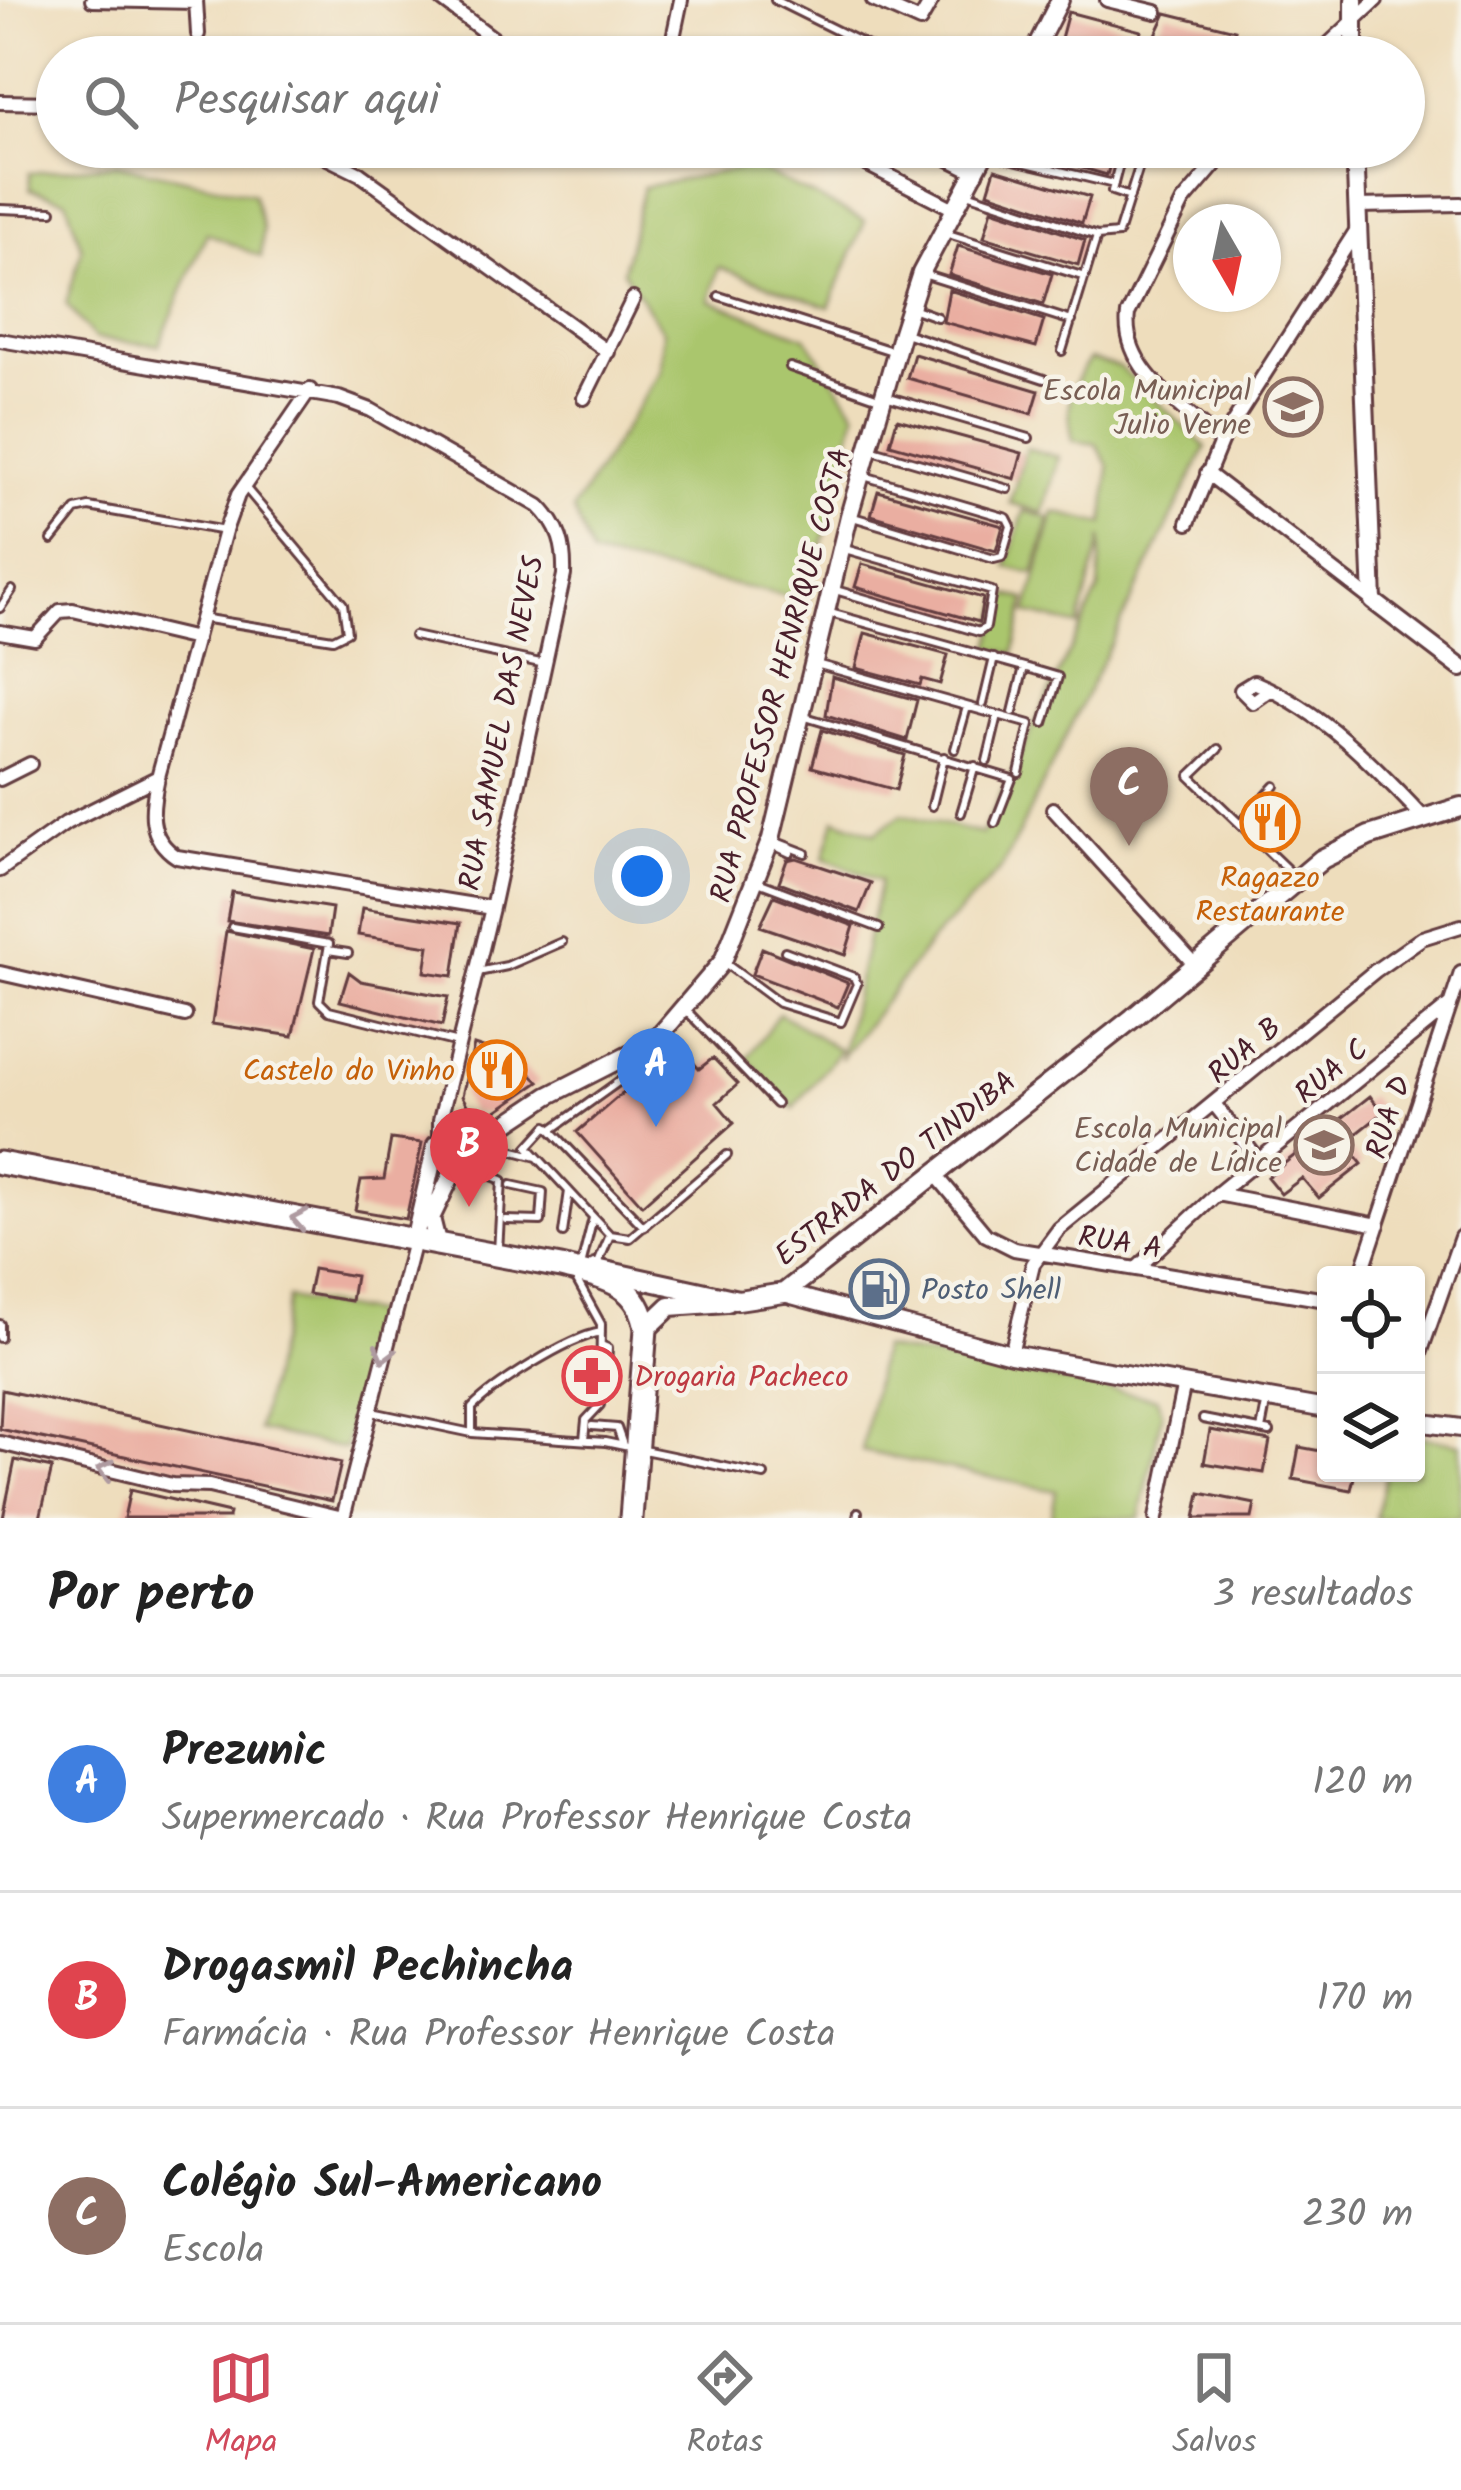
<!DOCTYPE html>
<html lang="pt">
<head>
<meta charset="utf-8">
<style>
	:root { --surface:#fff; --page:#f6f6f6; --text:#222; --muted:#767676; --line:#e0e0e0; --accent:#d1495b }
	body { margin:0; font-family:Kalam,sans-serif; background:var(--page); color:var(--text) }
	.controls { position:absolute; right:36px; bottom:36px; display:grid; overflow:hidden; border-radius:12px; box-shadow:0 3px 9px #0004 }
	.controls button { width:108px; height:108px; display:grid; place-items:center; padding:0; border:0; border-bottom:3px solid var(--line); background:var(--surface); color:var(--text); font:60px sans-serif }
	.compass { position:absolute; left:1173px; top:204px; width:108px; height:108px; border-radius:50%; background:var(--surface); box-shadow:0 3px 9px #0004; rotate:171deg }
	.you { position:absolute; left:642px; top:876px; width:42px; height:42px; margin:-30px; border:9px solid #fff; border-radius:50%; background:#1a73e8; box-shadow:0 0 0 18px #1a73e833 }
	.badge { display:grid; place-items:center; width:78px; height:78px; border-radius:50%; background:var(--accent); color:#fff; font-size:39px; font-weight:700 }
	.pin { position:absolute; translate:-50% -99px; filter:drop-shadow(0 3px 6px #0008) }
	.pin::after { content:''; position:absolute; top:63px; width:42px; height:36px; background:inherit; clip-path:polygon(0 0,100% 0,50% 100%) }
	.list { margin:0; padding:0; list-style:none }
	h2 { display:flex; justify-content:space-between; align-items:center; height:156px; margin:0; padding:0 48px; font-size:51px }
	h2 small { font-size:39px; font-weight:400; color:var(--muted) }
	.list li { display:grid; grid-template-columns:78px 1fr auto; gap:36px; align-items:center; box-sizing:border-box; height:216px; padding:0 48px; border-top:3px solid var(--line) }
	.list b { display:block; font-size:45px; white-space:nowrap }
	.list p { margin:0; font-size:39px; white-space:nowrap; color:var(--muted) }
	.list em { font-size:39px; font-style:normal; color:var(--muted) }
	.icon { flex:none; width:66px; height:66px; fill:none; stroke:currentColor; stroke-width:2; stroke-linecap:round; stroke-linejoin:round }
	.map { position:relative; flex:none; width:1461px; height:1518px; overflow:hidden }
	.search { position:absolute; background:var(--surface); box-shadow:0 3px 9px #0004; left:36px; right:36px; top:36px; height:132px; display:flex; align-items:center; gap:30px; box-sizing:border-box; padding:0 42px; border-radius:66px; color:var(--muted); font-size:45px }
	.sheet { height:804px; background:var(--surface) }
	nav { display:flex; justify-content:space-around; align-items:center; box-sizing:border-box; height:168px; border-top:3px solid var(--line); background:var(--surface); font-size:33px; color:var(--muted) }
	nav a { display:grid; justify-items:center; gap:6px }
	nav .on { color:var(--accent) }
	.map>svg:first-child { display:block }
	.green { fill:#aac66d; stroke:#7a724c; stroke-width:3 }
	.building { fill:#eaaea1 }
	.lines { fill:none; stroke-linecap:round; stroke-linejoin:round }
	.service-casing { stroke:#633c41; stroke-width:12 }
	.minor-casing { stroke:#633c41; stroke-width:18 }
	.tertiary-casing { stroke:#633c41; stroke-width:22 }
	.secondary-casing { stroke:#633c41; stroke-width:24 }
	.primary-casing { stroke:#633c41; stroke-width:27 }
	.service { stroke:#fff; stroke-width:6 }
	.minor { stroke:#fff; stroke-width:12 }
	.tertiary { stroke:#fff; stroke-width:16 }
	.secondary { stroke:#fff; stroke-width:18 }
	.primary { stroke:#fff; stroke-width:21 }
	.oneway { stroke:#ae9aa0 }
	.labels { text-anchor:middle; stroke-width:9; stroke-linejoin:round; paint-order:stroke }
	.education-label { font-size:30px; fill:#785e54; stroke:#f7f3e8; text-anchor:end }
	.street-label { font-size:30px; fill:#4a1f2b; stroke:#f7f3e8 }
	.food-label { font-size:30px; fill:#c56008; stroke:#f7f3e8 }
	.service-label { font-size:30px; fill:#4e5e75; stroke:#f7f3e8; text-anchor:start }
	.health-label { font-size:30px; fill:#be3a42; stroke:#f7f3e8; text-anchor:start }
</style>
</head>
<body>
<div class="map">
<svg width="1461" height="1518" viewBox="0 0 1461 1518">
	<rect width="100%" height="100%" fill="#f7f3e8"/>
	<filter id="ink" filterUnits="userSpaceOnUse"><feTurbulence type="fractalNoise" baseFrequency=".00833" numOctaves="2"/><feDisplacementMap in="SourceGraphic" scale="24" xChannelSelector="R" yChannelSelector="G"/><feConvolveMatrix kernelMatrix="1 2 1 2 8 2 1 2 1" color-interpolation-filters="sRGB"/></filter>
	<filter id="wash" filterUnits="userSpaceOnUse"><feTurbulence type="fractalNoise" baseFrequency=".004" numOctaves="4" result="noise"/><feDisplacementMap in="SourceGraphic" scale="48" xChannelSelector="R" yChannelSelector="G"/><feGaussianBlur stdDeviation="2.7" result="paint"/><feColorMatrix in="noise" values="0 0 0 0 0 0 0 0 0 0 0 0 0 0 0 0 0 1.4 0 .05"/><feComposite in="paint" operator="in"/></filter>
	<g filter="url(#wash)">
		<rect width="100%" height="100%" fill="#eeddbc"/>
		<path class="green" d="M116,164L253,194L263,229L261,257L207,233L159,345L95,339L66,304L82,249L66,200L30,189L29,173Z
			M752,166L865,221L829,307L719,267L709,300L806,337L856,413L808,600L592,556L573,510L661,370L663,331L623,271L643,187Z
			M1090,359L1120,367L1206,447L1002,868L931,941L841,1059L880,881L824,858L835,819L875,833L902,814L982,834L1099,589L1102,537L1078,626L1027,613L1054,512L1104,524L1109,466L1096,444L1073,441C1066,406 1067,388 1090,359Z
			M1026,448L1059,457L1043,513L1010,503Z
			M1024,511L1050,518L1034,574L1007,567Z
			M1003,594L1026,599L1014,654L990,648Z
			M779,1013L840,1050L794,1108L747,1059Z
			M288,1298L377,1314L345,1449L258,1430Z
			M881,1348L1157,1398L1162,1412L1140,1518H1051L1056,1491L862,1451Z
			M1416,1436L1461,1444V1518H1375L1386,1473H1416Z"/>
		<g id="blocks">
			<path class="building" d="M1068,12L1141,31L1134,57L1060,42Z
				M1166,13L1235,30L1228,57L1153,41Z
				M1009,147H1109L1113,154L1107,175Z
				M995,169L1090,197L1082,223L988,192Z
				M992,209L1085,240L1078,265L984,237Z
				M958,246L1052,274L1043,304L949,275Z
				M949,290L1044,320L1036,347L943,322Z
				M914,354L1039,391L1032,414L907,378Z
				M897,419L1022,453L1015,479L890,444Z
				M878,491L1003,526L996,551L871,515Z
				M862,564L983,598L979,622L855,587Z
				M865,633L948,655L940,684L922,679L920,685L856,668Z
				M832,677L917,700L907,740L826,715Z
				M822,730L905,755L896,790L812,767Z
				M796,858L871,883L859,912L779,882L787,860Z
				M232,892L332,908L328,936L227,921Z
				M774,896L854,926L845,955L760,926Z
				M362,908L461,923L453,976L425,972L429,946L358,935Z
				M226,931L314,949L293,1036L212,1024Z
				M762,948L848,983L838,1007L752,974Z
				M349,972L361,981L448,997L442,1026L340,1001Z
				M474,1045L514,1058L539,1082L492,1114L471,1112L462,1096Z
				M678,1045L699,1069L713,1058L738,1084L717,1103L734,1123L642,1205L577,1132Z
				M1370,1096L1383,1113L1345,1143L1362,1164L1319,1198L1302,1178L1281,1194L1267,1177Z
				M391,1139L422,1143L406,1219L355,1210L361,1180L384,1179Z
				M313,1269L355,1276L351,1301L308,1294Z
				M2,1390L341,1463L332,1501L0,1429Z
				M1210,1430L1270,1441L1264,1473L1204,1463Z
				M1299,1447L1326,1452V1473H1355L1351,1490L1293,1479Z
				M15,1460L52,1468L40,1518H3Z
				M130,1490L229,1513L228,1518H124Z
				M1200,1493L1255,1504L1252,1518H1195Z"/>
		</g>
	</g>
	<g filter="url(#ink)">
		<use href="#blocks" fill-opacity="0" stroke="#633c41" stroke-width="3"/>
		<g class="lines">
			<g class="service-casing">
				<path id="service" d="M775,0L890,57
					M1116,147L1132,152
					M1123,149L1112,191L1130,197
					M989,154L1114,184
					M967,193L1097,236L1062,351
					M0,209L52,211
					M945,233L1085,277
					M1097,236L1118,234L1140,164
					M926,275L1072,321
					M719,296L892,351
					M912,308L937,317
					M905,333L1044,379
					M790,367L879,398
					M889,397L1029,438
					M873,450L1008,489
					M853,517L994,559L1002,557L1011,526L1007,518L864,476
					M52,540L76,510L89,507L225,531
					M832,589L979,632L986,627L992,591L845,549
					M0,608L12,590
					M830,613L1024,667L1013,712
					M201,618L333,639L347,632L343,604L244,486
					M414,636L545,664
					M816,664L998,715L987,761
					M1024,667L1058,677L1044,723
					M983,704L994,658
					M998,715L1030,724L1019,773
					M802,716L1012,779L995,823
					M955,749L967,707
					M1218,749L1190,776L1294,876
					M932,806L944,757
					M961,813L975,766
					M1241,823L1275,786
					M774,841L805,853
					M771,844L790,853
					M758,882L879,928
					M232,927L329,944L319,1001L329,1011L458,1043
					M328,950L348,953
					M726,964L779,1003L841,1022L857,984L854,977L785,951
					M478,972L507,966L562,942
					M686,1010L776,1104
					M554,1128L646,1062
					M488,1144L537,1157
					M465,1166L502,1180L498,1252
					M506,1220L541,1221L543,1192L511,1185
					M563,1233L569,1191
					M610,1235L630,1238L727,1155
					M581,1266L593,1218
					M597,1266L610,1235L528,1147L547,1126L644,1227
					M575,1277L601,1324L600,1405L586,1420L584,1440
					M0,1324V1338
					M601,1345L608,1348L607,1366
					M372,1412L472,1433L605,1442L764,1475
					M1203,1419L1270,1432
					M592,1426L617,1428L623,1445
					M1261,1430L1266,1404
					M1325,1431L1326,1423
					M472,1432V1408C496,1384 567,1338 601,1332
					M857,1518L858,1512"/>
			</g>
			<g class="minor-casing">
				<path id="minor" d="M92,0L196,2
					M196,0L198,34
					M442,0L518,57
					M873,0L920,21L932,0
					M1107,0L1156,12
					M735,50L749,57
					M669,57L681,0
					M1315,57L1376,0
					M0,102L57,103
					M305,147L360,174L608,352
					M833,147L956,210
					M925,147L977,173
					M1357,206L1461,204
					M0,340L339,398L371,410L539,506C560,527 565,546 564,575L492,908L440,1120V1140
					M310,390L238,495L225,531L158,777C151,809 146,837 177,857L492,908
					M584,398L633,299
					M1221,442C1184,407 1121,370 1128,314L1183,202L1230,147
					M1207,473L1373,601
					M1188,523L1221,442L1356,231
					M0,632L35,638L60,611L73,610L196,639
					M1270,690L1253,702L1241,690L1254,682C1321,710 1373,764 1422,816
					M0,779L30,764
					M1053,809L1195,965
					M0,870L66,823L158,777
					M0,973L185,1015
					M1215,1105L1259,1161
					M936,1175L986,1235L1014,1249L1326,1300
					M1217,1194L1378,1225
					M1136,1269L1217,1194L1450,1005
					M1361,1275L1461,973
					M1011,1354L1033,1264L1059,1229L1375,971L1422,938L1461,926
					M1416,1365L1461,1237
					M0,1443L172,1485L209,1486L343,1518L414,1241
					M1156,1518L1183,1388"/>
			</g>
			<g class="tertiary-casing">
				<path id="tertiary" d="M1354,0V57
					M1031,57L1060,0
					M1355,147L1373,601L1461,668
					M462,1142L488,1136L548,1096L654,1042L723,961L771,839L849,516L902,332L921,273L988,147
					M414,1241L436,1145L455,1137L465,1147L463,1163
					M438,1246L431,1218L455,1168
					M784,1293L1011,1354L1326,1409
					M1416,1422L1461,1428"/>
			</g>
			<g class="secondary-casing">
				<path id="secondary" d="M596,1269L738,1300L784,1293L1133,1018L1322,859L1369,836L1461,807
					M646,1329L670,1306L727,1302"/>
			</g>
			<g class="primary-casing">
				<path id="primary" d="M0,1163L561,1267C603,1278 639,1282 646,1329L631,1518"/>
			</g>
			<use href="#service" class="service"/>
			<use href="#minor" class="minor"/>
			<use href="#tertiary" class="tertiary"/>
			<use href="#secondary" class="secondary"/>
			<use href="#primary" class="primary"/>
		</g>
		<defs><path id="oneway-chevron" d="M-2-3.5L2.5 0L-2 3.5" fill="none" stroke-width="1.6" stroke-linecap="round" stroke-linejoin="round" transform="scale(3)"/></defs>
		<g class="oneway">
			<use href="#oneway-chevron" transform="translate(299 1219) rotate(-169)"/>
			<use href="#oneway-chevron" transform="translate(384 1354) rotate(105)"/>
			<use href="#oneway-chevron" transform="translate(105 1470) rotate(-167)"/>
		</g>
	</g>
	<defs>
		<g id="school-ring" transform="scale(3)"><circle r="9.5" fill="#f7f3e8" stroke="#8d6e63" stroke-width="1.5"/><path d="M0-5L7-2L0 1L-7-2ZM-4 1L0 2.5L4 1V4Q0 6-4 4Z" fill="#8d6e63"/></g>
		<g id="restaurant-ring" transform="scale(3)"><circle r="9.5" fill="#f7f3e8" stroke="#e8710a" stroke-width="1.5"/><path d="M-5-6h1v4h1v-4h1v4h1v-4h1v5L-1.5 .5V6h-2V.5L-5-1ZM5-6V6H3V1.5H1.5Q1.5-4 5-6Z" fill="#e8710a"/></g>
		<g id="fuel-ring" transform="scale(3)"><circle r="9.5" fill="#f7f3e8" stroke="#5c6f8a" stroke-width="1.5"/><path d="M-5.5-6h7V0h2V4h1.3V-2.5L3-4.5l.8-.8L6-3V5H2.5V1h-1V6h-7ZM-4.2-4.7v3.2H.2V-4.7Z" fill="#5c6f8a"/></g>
		<g id="pharmacy-ring" transform="scale(3)"><circle r="9.5" fill="#f7f3e8" stroke="#e0444e" stroke-width="1.5"/><path d="M-2-6h4v4h4v4h-4v4h-4v-4h-4v-4h4Z" fill="#e0444e"/></g>
	</defs>
	<g fill-rule="evenodd">
		<use href="#school-ring" x="1293" y="407"/>
		<use href="#restaurant-ring" x="1270" y="822"/>
		<use href="#restaurant-ring" x="497" y="1070"/>
		<use href="#school-ring" x="1324" y="1145"/>
		<use href="#fuel-ring" x="879" y="1289"/>
		<use href="#pharmacy-ring" x="592" y="1376"/>
	</g>
	<g class="labels">
		<g class="education-label">
			<text x="1251" y="400">Escola Municipal<tspan x="1251" dy="34">Julio Verne</tspan></text>
			<text x="1282" y="1138">Escola Municipal<tspan x="1282" dy="34">Cidade de Lídice</tspan></text>
		</g>
		<g class="street-label">
			<text transform="translate(780 675) rotate(-75)" y="10">RUA PROFESSOR HENRIQUE COSTA</text>
			<text transform="translate(501 723) rotate(-79)" y="10">RUA SAMUEL DAS NEVES</text>
			<text transform="translate(1244 1050) rotate(-40)" y="10">RUA B</text>
			<text transform="translate(1331 1071) rotate(-39)" y="10">RUA C</text>
			<text transform="translate(1388 1117) rotate(-72)" y="10">RUA D</text>
			<text transform="translate(895 1168) rotate(-38)" y="10">ESTRADA DO TINDIBA</text>
			<text transform="translate(1120 1242) rotate(9)" y="10">RUA A</text>
		</g>
		<g class="food-label">
			<text x="1270" y="887">Ragazzo<tspan x="1270" dy="34">Restaurante</tspan></text>
			<text x="455" y="1080" text-anchor="end">Castelo do Vinho</text>
		</g>
		<g class="service-label">
			<text x="921" y="1299">Posto Shell</text>
		</g>
		<g class="health-label">
			<text x="634" y="1386">Drogaria Pacheco</text>
		</g>
	</g>
</svg>
<div class="controls">
<button><svg class="icon" aria-label="locate" viewBox="0 0 24 24"><circle cx="12" cy="12" r="6"/><path d="M12 2v4M12 18v4M2 12h4M18 12h4"/></svg></button>
<button><svg class="icon" aria-label="layers" viewBox="0 0 24 24"><path d="M12 4l9 5-9 5-9-5zM3 14l9 5 9-5"/></svg></button>
</div>
<svg class="compass" viewBox="-18 -18 36 36"><path d="M0-13l5 13h-10z" fill="#e53935"/><path d="M0 13l5-13h-10z" fill="#767676"/></svg>
<div class="you"></div>
<div class="pin badge" style="left:656px;top:1127px;background:#3f7fe0">A</div>
<div class="pin badge" style="left:469px;top:1207px;background:#e0444e">B</div>
<div class="pin badge" style="left:1129px;top:846px;background:#8d6e63">C</div>
<div class="search"><svg class="icon" aria-label="search" viewBox="0 0 24 24"><circle cx="10" cy="10" r="6"/><path d="M15 15l6 6"/></svg>Pesquisar aqui</div>
</div>
<section class="sheet">
<h2>Por perto<small>3 resultados</small></h2>
<ul class="list">
<li><span class="badge" style="background:#3f7fe0">A</span><div><b>Prezunic</b><p>Supermercado · Rua Professor Henrique Costa</p></div><em>120 m</em></li>
<li><span class="badge" style="background:#e0444e">B</span><div><b>Drogasmil Pechincha</b><p>Farmácia · Rua Professor Henrique Costa</p></div><em>170 m</em></li>
<li><span class="badge" style="background:#8d6e63">C</span><div><b>Colégio Sul-Americano</b><p>Escola</p></div><em>230 m</em></li>
</ul>
</section>
<nav>
<a class="on"><svg class="icon" aria-label="map" viewBox="0 0 24 24"><path d="M3 6l6-2 6 2 6-2v14l-6 2-6-2-6 2zM9 4v14M15 6v14"/></svg>Mapa</a>
<a><svg class="icon" aria-label="directions" viewBox="0 0 24 24"><path d="M12 3l9 9-9 9-9-9zM9 14v-3h6M13 9l2 2-2 2"/></svg>Rotas</a>
<a><svg class="icon" aria-label="saved" viewBox="0 0 24 24"><path d="M7 4h10v16l-5-4-5 4z"/></svg>Salvos</a>
</nav>
</body>
</html>
